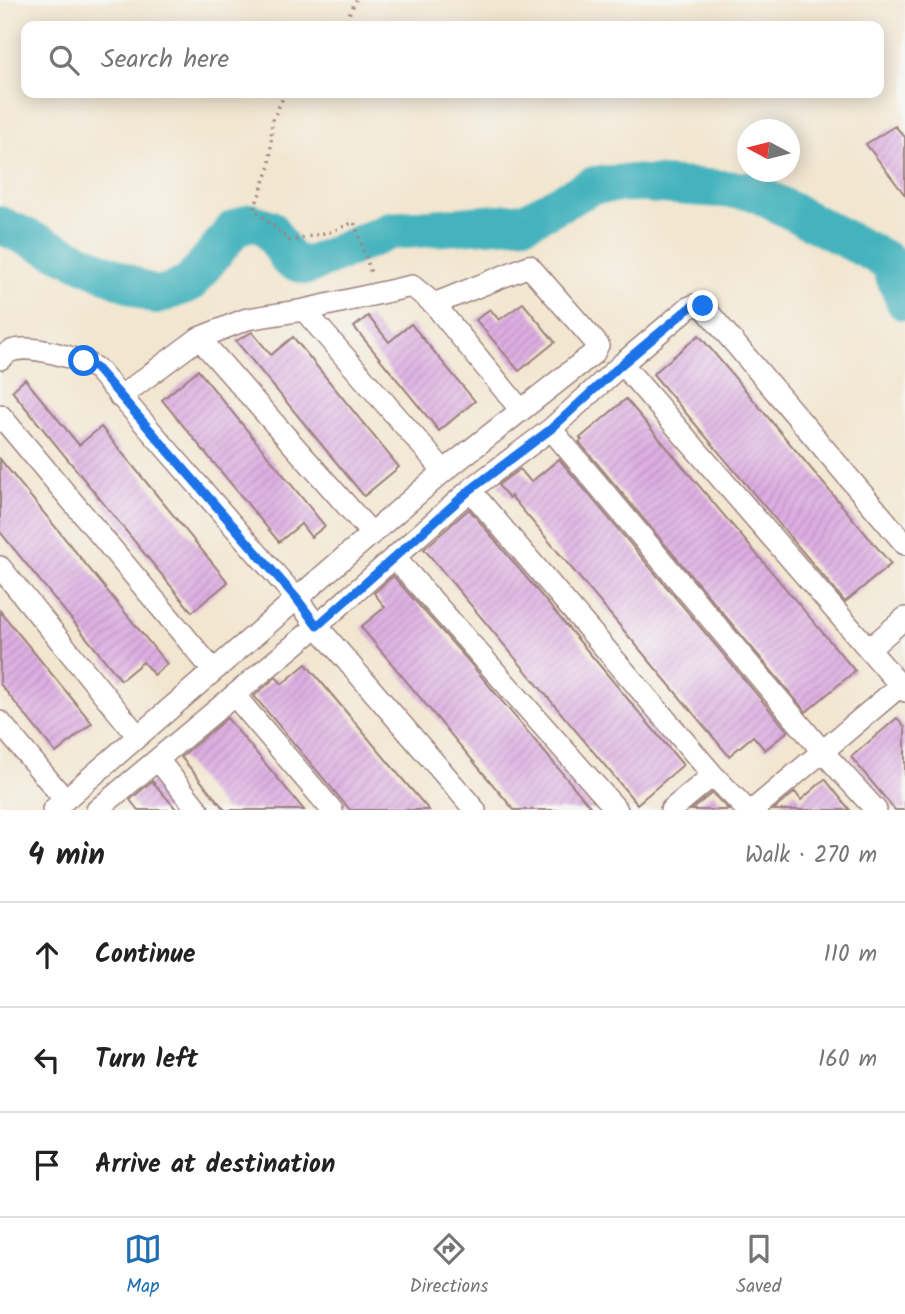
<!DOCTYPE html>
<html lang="en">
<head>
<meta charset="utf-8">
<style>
	:root { --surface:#fff; --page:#f2f2f2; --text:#222; --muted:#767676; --line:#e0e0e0; --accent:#1f6fb2 }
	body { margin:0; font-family:Kalam,sans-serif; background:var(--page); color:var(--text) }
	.compass { position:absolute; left:737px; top:119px; width:63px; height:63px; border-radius:50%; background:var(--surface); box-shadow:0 4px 18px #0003; rotate:277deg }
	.stop { position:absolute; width:21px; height:21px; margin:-16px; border:5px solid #1a73e8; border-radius:50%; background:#fff }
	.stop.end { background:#1a73e8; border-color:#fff; box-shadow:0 2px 7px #0008 }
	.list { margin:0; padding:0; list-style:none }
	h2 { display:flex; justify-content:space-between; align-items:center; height:91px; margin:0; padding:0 28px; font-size:30px }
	h2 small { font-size:23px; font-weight:400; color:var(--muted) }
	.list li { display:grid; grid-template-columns:46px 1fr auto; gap:21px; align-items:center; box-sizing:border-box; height:105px; padding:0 28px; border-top:2px solid var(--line) }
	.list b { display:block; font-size:26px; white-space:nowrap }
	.list em { font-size:23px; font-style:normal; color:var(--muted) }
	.icon { flex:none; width:38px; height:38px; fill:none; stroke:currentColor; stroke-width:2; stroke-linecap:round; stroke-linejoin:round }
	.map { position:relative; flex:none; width:905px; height:810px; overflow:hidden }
	.search { position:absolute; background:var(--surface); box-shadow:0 4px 18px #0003; left:21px; right:21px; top:21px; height:77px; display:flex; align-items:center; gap:18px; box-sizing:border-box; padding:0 24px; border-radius:14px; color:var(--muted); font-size:26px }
	.sheet { height:406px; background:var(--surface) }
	nav { display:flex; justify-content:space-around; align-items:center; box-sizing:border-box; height:98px; border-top:2px solid var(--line); background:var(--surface); font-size:19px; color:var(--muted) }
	nav a { display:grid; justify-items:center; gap:4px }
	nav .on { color:var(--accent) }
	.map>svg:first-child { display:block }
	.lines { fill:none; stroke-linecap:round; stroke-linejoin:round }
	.river { stroke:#44b3bd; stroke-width:38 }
	.building { fill:url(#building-hatch) }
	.street-casing { stroke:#9e827e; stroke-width:24 }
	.path { stroke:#9e827e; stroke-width:3.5; stroke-dasharray:2 5; stroke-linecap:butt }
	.street { stroke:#fff; stroke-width:21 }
	.route { stroke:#1a73e8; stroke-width:9 }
</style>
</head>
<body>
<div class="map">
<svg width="905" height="810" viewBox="0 0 905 810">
	<defs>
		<pattern id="building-hatch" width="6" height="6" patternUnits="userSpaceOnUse" patternTransform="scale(1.75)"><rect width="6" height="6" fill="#dcade1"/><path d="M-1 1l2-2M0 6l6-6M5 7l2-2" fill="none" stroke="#be94c1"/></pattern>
	</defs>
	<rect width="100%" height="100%" fill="#f6f6f2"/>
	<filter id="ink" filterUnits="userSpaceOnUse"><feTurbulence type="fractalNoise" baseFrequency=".0143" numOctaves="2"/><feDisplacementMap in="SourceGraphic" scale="14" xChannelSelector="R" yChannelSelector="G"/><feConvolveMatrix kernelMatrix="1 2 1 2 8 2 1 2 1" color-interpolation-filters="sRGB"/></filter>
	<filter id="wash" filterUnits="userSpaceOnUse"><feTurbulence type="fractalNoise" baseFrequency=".00686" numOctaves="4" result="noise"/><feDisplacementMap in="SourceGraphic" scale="28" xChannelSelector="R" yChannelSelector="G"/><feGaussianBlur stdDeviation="1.57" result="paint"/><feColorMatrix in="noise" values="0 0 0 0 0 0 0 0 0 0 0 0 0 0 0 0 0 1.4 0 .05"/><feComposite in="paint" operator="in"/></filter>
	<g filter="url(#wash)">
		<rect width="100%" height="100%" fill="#f2e6d0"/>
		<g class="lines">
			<path class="river" d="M0,225L156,296L189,284L234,229L251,222L269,228L289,260L307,266L390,231L526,221L594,185L631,183L752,191L888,261L905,302"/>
		</g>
		<g id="blocks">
			<path class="building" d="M895,126L905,137V195L866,144Z
				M523,303L555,342L519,371L476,320L490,309L499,320Z
				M368,316L389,342L411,324L475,401L439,431L354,327Z
				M252,332L271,355L293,337L399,467L364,496L236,341Z
				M699,335L891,564L845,602L653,374Z
				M198,370L325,526L311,537L301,524L279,542L162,400Z
				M25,379L79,445L101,427L228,582L192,612L12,391Z
				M626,399L855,671L806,712L579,442L582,440L580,438Z
				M0,459L167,664L154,675L143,662L121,680L0,532Z
				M559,459L786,729L788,731L765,750L753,736L729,756L511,496L509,498L498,485L520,469L531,482Z
				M469,509L683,765L637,804L424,549Z
				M393,576L471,664L593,810H514L361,627L385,607L374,593Z
				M0,611L92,723L56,753L0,684Z
				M306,664L404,781L429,810H350L254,696L276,677L282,684Z
				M227,718L290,793L304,810H225L181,757Z
				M897,718L905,728V810H895L851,757Z
				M825,779L850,810H773L795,792L801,800Z
				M152,781L158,788L177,810H138L130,800Z
				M712,793L729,810H691Z"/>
		</g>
	</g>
	<g filter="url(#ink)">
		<use href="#blocks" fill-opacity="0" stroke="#9e827e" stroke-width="2"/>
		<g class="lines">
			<g class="street-casing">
				<path id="street" d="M304,310L444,471
					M199,338L247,319L304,310L412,286L434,304L520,409
					M0,359C3,357 5,354 9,352C27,342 81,359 97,369L297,599L317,626L475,810
					M622,364L905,691
					M120,397L199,338L371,533
					M0,415L213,670
					M551,429L823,752L876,810
					M470,490L713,775L747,810
					M395,558L617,810
					M0,567L137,735
					M869,649L905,618
					M234,695L332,810
					M0,722L65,800
					M158,760L198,810
					M53,810L444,471L594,353L598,345L529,266L434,304
					M97,810L317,626L470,490L551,429L622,364L688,308L695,305L703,306L905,544
					M671,810L713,775
					M753,810L900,686"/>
			</g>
			<path class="path" d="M343,26L356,0
				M285,93L272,122L270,166L254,209L290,241L333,231L354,222L371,273"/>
			<use href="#street" class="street"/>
		</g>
	</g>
	<g class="lines" filter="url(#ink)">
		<path class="route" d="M84,361L97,369L297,599L317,626L470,490L551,429L622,364L688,309L695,305L703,306"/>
	</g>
</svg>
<svg class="compass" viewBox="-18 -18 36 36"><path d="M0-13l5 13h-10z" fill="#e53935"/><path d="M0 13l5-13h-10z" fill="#767676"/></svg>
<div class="stop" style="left:84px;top:361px"></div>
<div class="stop end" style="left:703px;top:306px"></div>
<div class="search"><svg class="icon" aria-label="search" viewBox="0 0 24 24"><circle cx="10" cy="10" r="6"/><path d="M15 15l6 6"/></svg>Search here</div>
</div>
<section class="sheet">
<h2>4 min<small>Walk · 270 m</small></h2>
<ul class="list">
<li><svg class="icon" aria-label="ahead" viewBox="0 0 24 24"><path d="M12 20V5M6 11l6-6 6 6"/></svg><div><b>Continue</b></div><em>110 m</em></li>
<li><svg class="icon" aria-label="left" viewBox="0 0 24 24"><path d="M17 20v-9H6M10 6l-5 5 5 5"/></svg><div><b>Turn left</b></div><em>160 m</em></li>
<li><svg class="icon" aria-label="arrive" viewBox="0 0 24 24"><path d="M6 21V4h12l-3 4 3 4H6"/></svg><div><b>Arrive at destination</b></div></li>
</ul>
</section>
<nav>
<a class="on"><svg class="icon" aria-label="map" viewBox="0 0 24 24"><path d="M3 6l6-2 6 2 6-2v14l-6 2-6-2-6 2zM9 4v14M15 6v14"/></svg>Map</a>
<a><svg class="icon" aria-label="directions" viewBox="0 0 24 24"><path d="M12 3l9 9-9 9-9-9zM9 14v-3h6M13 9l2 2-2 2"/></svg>Directions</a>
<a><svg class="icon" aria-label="saved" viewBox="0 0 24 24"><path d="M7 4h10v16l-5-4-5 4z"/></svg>Saved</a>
</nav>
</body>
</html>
